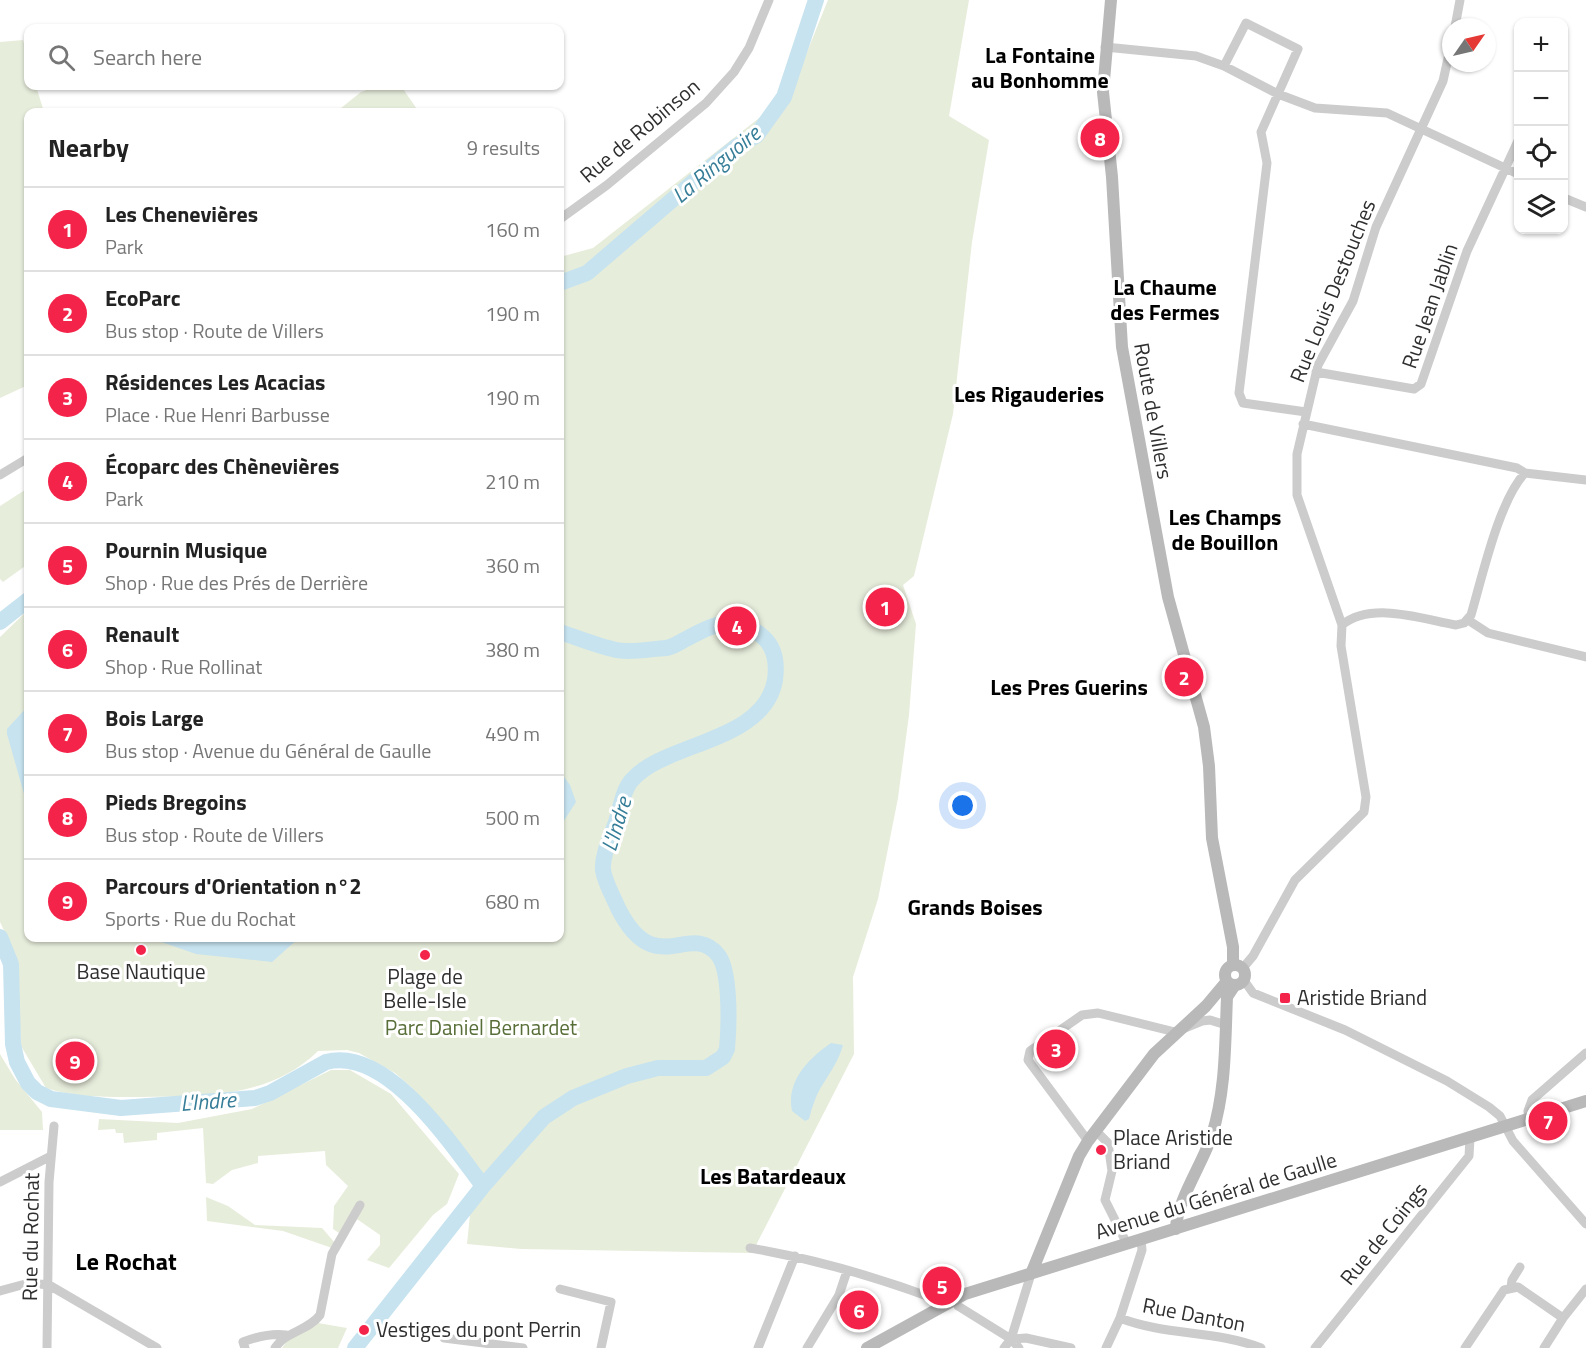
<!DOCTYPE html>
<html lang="en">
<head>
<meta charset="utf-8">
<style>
	:root { --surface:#fff; --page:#f6f6f6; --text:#222; --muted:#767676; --line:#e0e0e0; --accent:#f4234a }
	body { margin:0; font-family:"Titillium Web",sans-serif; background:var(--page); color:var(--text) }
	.controls { position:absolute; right:18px; top:18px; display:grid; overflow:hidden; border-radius:12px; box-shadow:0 2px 4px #0004 }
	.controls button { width:54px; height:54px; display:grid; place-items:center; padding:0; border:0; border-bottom:2px solid var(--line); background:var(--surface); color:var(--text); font:30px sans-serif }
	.compass { position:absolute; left:1442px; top:18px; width:54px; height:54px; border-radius:50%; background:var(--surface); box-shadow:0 2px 4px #0004; rotate:56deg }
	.you { position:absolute; left:963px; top:806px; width:21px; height:21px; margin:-15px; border:4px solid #fff; border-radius:50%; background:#1a73e8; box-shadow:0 0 0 9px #1a73e833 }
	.badge { display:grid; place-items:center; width:39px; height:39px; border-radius:50%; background:var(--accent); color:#fff; font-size:20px; font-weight:700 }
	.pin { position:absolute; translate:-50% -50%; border:3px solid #fff; box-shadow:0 2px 6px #0006 }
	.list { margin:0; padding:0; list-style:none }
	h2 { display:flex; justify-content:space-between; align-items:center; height:78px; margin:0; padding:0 24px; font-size:26px }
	h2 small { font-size:20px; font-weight:400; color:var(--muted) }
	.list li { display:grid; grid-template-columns:39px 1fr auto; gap:18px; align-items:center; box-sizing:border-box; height:84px; padding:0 24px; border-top:2px solid var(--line) }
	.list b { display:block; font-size:22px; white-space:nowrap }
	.list p { margin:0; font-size:20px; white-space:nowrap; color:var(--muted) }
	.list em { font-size:20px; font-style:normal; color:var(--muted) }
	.icon { flex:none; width:33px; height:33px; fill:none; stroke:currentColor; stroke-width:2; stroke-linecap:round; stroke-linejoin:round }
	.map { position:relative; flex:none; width:1586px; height:1348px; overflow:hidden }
	.search { position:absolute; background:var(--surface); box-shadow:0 2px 4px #0004; left:24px; top:24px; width:540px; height:66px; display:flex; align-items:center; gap:15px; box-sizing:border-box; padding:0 21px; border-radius:12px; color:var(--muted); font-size:22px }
	.panel { position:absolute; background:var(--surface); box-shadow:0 2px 4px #0004; left:24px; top:108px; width:540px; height:834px; border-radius:12px }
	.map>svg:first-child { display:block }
	.green { fill:#e7eddb }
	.water { fill:#c6e3ef }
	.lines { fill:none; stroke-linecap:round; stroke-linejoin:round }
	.river { stroke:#c6e3ef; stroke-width:16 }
	.street { stroke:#ccc; stroke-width:9 }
	.secondary { stroke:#b9b9b9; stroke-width:12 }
	.poi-dot { fill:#f4234a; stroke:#fff; stroke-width:2 }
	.labels { text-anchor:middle; stroke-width:6; stroke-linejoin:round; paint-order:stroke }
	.street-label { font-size:21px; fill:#2f2f2f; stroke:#fff }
	.poi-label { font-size:21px; fill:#2f2f2f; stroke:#fff; text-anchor:start }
	.park-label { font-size:21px; fill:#586e38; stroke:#fff }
	.neighbourhood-label { font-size:22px; font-weight:bold; fill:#000; stroke:#fff }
	.water-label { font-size:22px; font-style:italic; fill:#367d98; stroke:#fff }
	.quarter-label { font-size:24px; font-weight:bold; fill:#000; stroke:#fff }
</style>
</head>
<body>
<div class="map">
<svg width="1586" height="1348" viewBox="0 0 1586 1348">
	<rect width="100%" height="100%" fill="#fff"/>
	<path class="green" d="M828,0H969L949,116L989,140L972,242L953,414L914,576L903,585L916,624L909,715L898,798L878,899L853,977L854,1054L752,1253L521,1249L467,1244L475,1165L452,1145L412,1088L395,1073L359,1053L347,1050L318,1051C270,1098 205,1096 141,1097C110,1097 76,1098 46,1088L21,1046L16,956L0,922V637L28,610V938H560V257L593,248L790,94Z
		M23,40L28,59V86H36L44,112H28V385L0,398V42Z
		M378,86H401L419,112H336L361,92Z
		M28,488V564L3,582L0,579V506Z
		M0,1054L15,1079L42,1112L43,1130H0Z
		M331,1070H350L391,1094L459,1174L447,1204L433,1215L389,1268L367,1260L380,1245V1235L351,1215L339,1233L333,1229L334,1206L348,1186L326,1165L325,1151L258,1156V1163L232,1170L213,1184L206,1183L203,1128L157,1133V1140L124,1143L123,1133H116L115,1129L98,1130L99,1119L178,1123L252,1109Z
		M206,1197L228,1206L255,1225L322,1228L335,1243L332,1248L283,1231L207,1221Z
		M318,1323L347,1328L338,1348H282L288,1340Z"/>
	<path class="water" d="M28,706V808L7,734V729Z
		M560,771L570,785L576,802L560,827Z
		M150,938H299L272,962L196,954Z
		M831,1043L843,1045C839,1060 831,1071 823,1084C816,1094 812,1108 809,1119L805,1121L792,1111C786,1081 808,1059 831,1043Z"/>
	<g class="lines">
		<path class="river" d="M560,283L587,273L699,177L737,146L756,136L784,97L816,0
			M0,622L28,600
			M0,937L11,964L13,1044L17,1062L28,1083L37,1092L51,1099L121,1108L255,1098L270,1093L326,1062C387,1046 451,1144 483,1186
			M355,1348L483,1186L544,1117L573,1098L627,1076L658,1068H706L723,1057L727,1049C729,1028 731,971 718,955C690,920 655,982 618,908C613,896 605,883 603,870C602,854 611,837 616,822C620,810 623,789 632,780C664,742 764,743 775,680C777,665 776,649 764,638C737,612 715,624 686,639C680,642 673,647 666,648C650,649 630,653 616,650C597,646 578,638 560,632"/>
		<path class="street" d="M1455,27L1460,0
			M1105,47L1196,56L1224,66L1278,94L1315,108L1387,113L1518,174
			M1224,66L1246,23L1298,49L1261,132L1267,163L1239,393L1243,403L1306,412
			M1564,198L1586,207
			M560,219L607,185L706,103L734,72L749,48L769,0
			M1316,372L1414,389L1421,384L1467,251L1518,141
			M1303,424L1517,468L1525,473
			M0,475L28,458
			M1468,620L1488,633L1586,657
			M1342,625C1372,601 1422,619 1456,625L1464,623L1471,615C1482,578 1499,500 1525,473L1586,480
			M1242,969L1253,956L1295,880L1364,812L1366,797L1341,646L1342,625L1297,495V454L1318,365L1353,301L1376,227L1443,81L1451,45
			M1243,979L1253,993L1345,1030L1447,1081L1489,1107L1500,1116L1513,1141L1586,1224
			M1529,1119L1528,1111L1532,1100L1586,1053
			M1096,1131L1108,1143L1112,1171L1105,1200L1127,1244
			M1088,1141L1028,1060L1030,1051L1082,1015L1098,1013L1175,1032L1202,1021L1210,1020L1226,1025
			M0,1182L51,1156
			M750,1248C814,1259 877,1277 938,1300L942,1305
			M1511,1287L1512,1280L1520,1267
			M560,1289L611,1302L601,1348
			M0,1291L29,1283L49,1285L157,1348
			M955,1299L958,1306L1011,1339L1019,1348
			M1120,1318C1166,1336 1215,1330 1261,1348
			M444,1338L523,1348
			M1011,1339L1026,1338L1071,1348
			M47,1348L49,1182L54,1126
			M245,1348L243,1342C256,1337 273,1333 286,1335
			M275,1348C286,1331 308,1331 320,1315L332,1254L360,1205
			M758,1348L795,1256
			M807,1348L839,1295L847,1271
			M1004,1348L1011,1339L1031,1274
			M1106,1348L1120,1318L1142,1250L1141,1239
			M1315,1348L1469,1156L1470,1138
			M1465,1348L1504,1290L1518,1287L1563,1318
			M1544,1348L1563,1318L1586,1289"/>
		<path class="secondary" d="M1111,0L1103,92L1112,177L1122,347L1168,597L1204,727L1209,766L1212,838L1233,947V965
			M1225 975a10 10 0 1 1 20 0a10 10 0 1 1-20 0Z
			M1176,1229C1176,1202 1203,1163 1212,1135C1226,1090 1225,1044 1227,997L1235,985
			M1031,1274L1079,1156L1088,1141L1154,1054L1206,1006L1227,981
			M867,1348L965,1294L1586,1101"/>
	</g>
	<g class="poi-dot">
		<circle cx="141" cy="950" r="6"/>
		<circle cx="425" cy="955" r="6"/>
		<rect x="1279" y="992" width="12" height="12" rx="3"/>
		<circle cx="1101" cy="1150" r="6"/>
		<circle cx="364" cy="1330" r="6"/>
	</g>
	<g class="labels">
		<g class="street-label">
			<text transform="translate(640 131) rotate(-40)" y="7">Rue de Robinson</text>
			<text transform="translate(1333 291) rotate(-68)" y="7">Rue Louis Destouches</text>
			<text transform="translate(1430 306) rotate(-71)" y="7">Rue Jean Jablin</text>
			<text transform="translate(1153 411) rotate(80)" y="7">Route de Villers</text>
			<text transform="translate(1216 1196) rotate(-17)" y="7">Avenue du Général de Gaulle</text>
			<text transform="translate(1384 1234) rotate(-51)" y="7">Rue de Coings</text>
			<text transform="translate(31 1237) rotate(-89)" y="7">Rue du Rochat</text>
			<text transform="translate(1194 1315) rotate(11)" y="7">Rue Danton</text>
		</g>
		<g class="poi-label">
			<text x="141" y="979" text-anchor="middle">Base Nautique</text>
			<text x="425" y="984" text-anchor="middle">Plage de<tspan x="425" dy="24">Belle-Isle</tspan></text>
			<text x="1297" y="1005">Aristide Briand</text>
			<text x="1113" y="1145">Place Aristide<tspan x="1113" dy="24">Briand</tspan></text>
			<text x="376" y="1337">Vestiges du pont Perrin</text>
		</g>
		<g class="park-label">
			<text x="481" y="1035">Parc Daniel Bernardet</text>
		</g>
		<g class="neighbourhood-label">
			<text x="1040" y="63">La Fontaine<tspan x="1040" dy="25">au Bonhomme</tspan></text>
			<text x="1165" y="295">La Chaume<tspan x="1165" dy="25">des Fermes</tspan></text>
			<text x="1029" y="402">Les Rigauderies</text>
			<text x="1225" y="525">Les Champs<tspan x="1225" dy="25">de Bouillon</tspan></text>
			<text x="1069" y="695">Les Pres Guerins</text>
			<text x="975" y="915">Grands Boises</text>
			<text x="773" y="1184">Les Batardeaux</text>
		</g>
		<g class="water-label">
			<text transform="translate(716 164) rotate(-40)" y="8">La Ringuoire</text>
			<text transform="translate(616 824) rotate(-73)" y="8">L'Indre</text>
			<text transform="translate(208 1101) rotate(-4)" y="8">L'Indre</text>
		</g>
		<g class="quarter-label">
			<text x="126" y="1270">Le Rochat</text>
		</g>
	</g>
</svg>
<div class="controls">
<button>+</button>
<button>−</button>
<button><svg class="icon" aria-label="locate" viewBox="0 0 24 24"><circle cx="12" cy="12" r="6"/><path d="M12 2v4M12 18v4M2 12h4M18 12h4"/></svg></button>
<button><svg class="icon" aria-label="layers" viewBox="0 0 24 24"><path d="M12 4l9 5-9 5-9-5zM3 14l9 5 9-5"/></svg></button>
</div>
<svg class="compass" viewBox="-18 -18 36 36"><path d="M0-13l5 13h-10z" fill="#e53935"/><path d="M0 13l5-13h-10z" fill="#767676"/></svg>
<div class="you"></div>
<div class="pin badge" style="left:885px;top:607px">1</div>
<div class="pin badge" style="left:1184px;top:677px">2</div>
<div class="pin badge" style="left:1056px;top:1049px">3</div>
<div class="pin badge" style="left:737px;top:626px">4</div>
<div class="pin badge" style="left:942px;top:1286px">5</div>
<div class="pin badge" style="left:859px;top:1310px">6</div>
<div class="pin badge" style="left:1548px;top:1121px">7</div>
<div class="pin badge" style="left:1100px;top:138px">8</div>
<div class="pin badge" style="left:75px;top:1061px">9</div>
<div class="search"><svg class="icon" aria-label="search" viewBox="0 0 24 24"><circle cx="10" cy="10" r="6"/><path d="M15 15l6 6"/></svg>Search here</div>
<section class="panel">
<h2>Nearby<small>9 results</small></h2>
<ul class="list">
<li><span class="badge">1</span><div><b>Les Chenevières</b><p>Park</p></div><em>160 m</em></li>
<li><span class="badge">2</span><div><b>EcoParc</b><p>Bus stop · Route de Villers</p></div><em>190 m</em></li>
<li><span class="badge">3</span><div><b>Résidences Les Acacias</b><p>Place · Rue Henri Barbusse</p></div><em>190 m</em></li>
<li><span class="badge">4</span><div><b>Écoparc des Chènevières</b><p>Park</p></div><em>210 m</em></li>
<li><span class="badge">5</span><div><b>Pournin Musique</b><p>Shop · Rue des Prés de Derrière</p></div><em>360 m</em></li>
<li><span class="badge">6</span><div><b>Renault</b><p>Shop · Rue Rollinat</p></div><em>380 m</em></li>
<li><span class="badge">7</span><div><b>Bois Large</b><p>Bus stop · Avenue du Général de Gaulle</p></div><em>490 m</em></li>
<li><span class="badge">8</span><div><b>Pieds Bregoins</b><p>Bus stop · Route de Villers</p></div><em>500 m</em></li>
<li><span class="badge">9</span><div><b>Parcours d'Orientation n°2</b><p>Sports · Rue du Rochat</p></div><em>680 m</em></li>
</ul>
</section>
</div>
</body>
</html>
